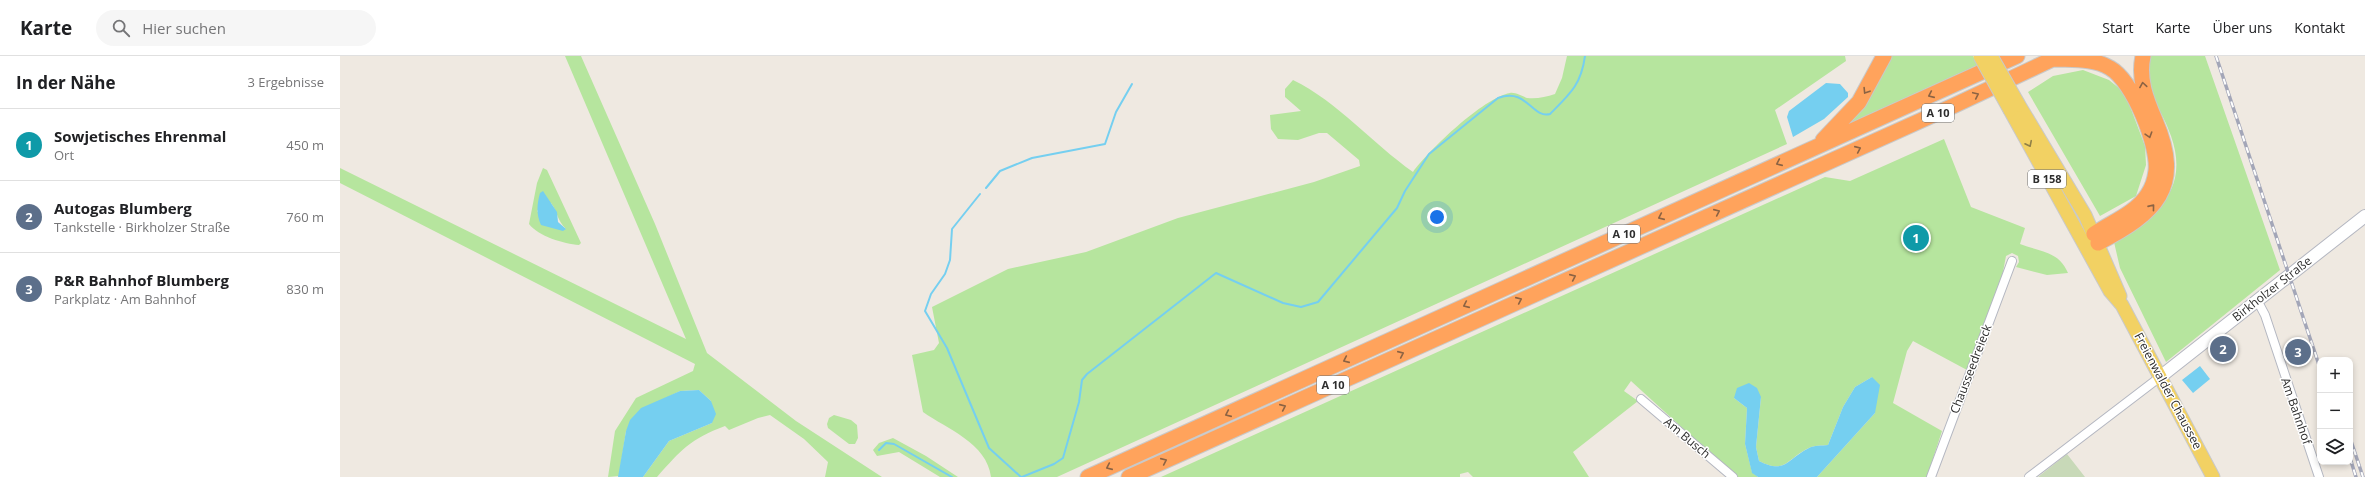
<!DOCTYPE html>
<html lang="de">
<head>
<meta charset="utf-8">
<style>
	:root { --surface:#fff; --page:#f6f6f6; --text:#202124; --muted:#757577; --line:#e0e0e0; --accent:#0b8043 }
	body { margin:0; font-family:"Open Sans",sans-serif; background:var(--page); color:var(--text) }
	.controls { position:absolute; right:12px; bottom:12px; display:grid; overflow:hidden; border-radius:8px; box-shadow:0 2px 6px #0003 }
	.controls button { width:36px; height:36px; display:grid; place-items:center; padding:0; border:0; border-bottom:1px solid var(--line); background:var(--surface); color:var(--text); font:20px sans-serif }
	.you { position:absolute; left:1097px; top:161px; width:14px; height:14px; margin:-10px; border:3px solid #fff; border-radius:50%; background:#1a73e8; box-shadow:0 0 0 6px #1a73e833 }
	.badge { display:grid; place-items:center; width:26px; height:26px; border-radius:50%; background:var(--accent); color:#fff; font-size:13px; font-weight:700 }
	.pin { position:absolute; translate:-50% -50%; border:2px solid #fff; box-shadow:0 1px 4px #0006 }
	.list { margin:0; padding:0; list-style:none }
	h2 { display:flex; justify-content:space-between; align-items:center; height:52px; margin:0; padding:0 16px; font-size:17px }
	h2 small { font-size:13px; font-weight:400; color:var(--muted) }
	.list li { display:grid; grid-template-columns:26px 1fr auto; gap:12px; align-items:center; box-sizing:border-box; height:72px; padding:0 16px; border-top:1px solid var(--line) }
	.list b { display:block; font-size:15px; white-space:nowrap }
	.list p { margin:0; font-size:13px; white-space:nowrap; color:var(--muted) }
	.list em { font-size:13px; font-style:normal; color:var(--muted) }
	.icon { flex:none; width:22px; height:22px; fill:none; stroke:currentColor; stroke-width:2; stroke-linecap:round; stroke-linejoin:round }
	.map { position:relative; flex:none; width:2025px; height:421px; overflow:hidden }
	header { display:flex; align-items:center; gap:24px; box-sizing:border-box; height:56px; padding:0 20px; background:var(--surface); border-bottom:1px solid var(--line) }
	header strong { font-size:19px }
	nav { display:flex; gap:22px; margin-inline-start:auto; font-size:14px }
	.search { width:280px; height:36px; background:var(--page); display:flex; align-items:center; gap:10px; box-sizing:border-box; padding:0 14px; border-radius:22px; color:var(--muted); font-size:15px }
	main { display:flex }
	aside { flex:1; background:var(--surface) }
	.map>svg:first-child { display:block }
	.green { fill:#b6e59e; fill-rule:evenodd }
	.cemetery { fill:#c8d9b8 }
	.water { fill:#75cff0 }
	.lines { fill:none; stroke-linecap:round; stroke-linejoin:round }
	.stream { stroke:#75cff0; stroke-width:2 }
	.minor-casing { stroke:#b4b7c1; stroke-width:10 }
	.secondary-casing { stroke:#b4b7c1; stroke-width:14 }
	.primary-casing { stroke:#c9c9c9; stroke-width:15 }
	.motorway-casing { stroke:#c9c9c9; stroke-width:17 }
	.minor { stroke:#fff; stroke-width:8 }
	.secondary { stroke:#fff; stroke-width:12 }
	.primary { stroke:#f2d163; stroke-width:13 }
	.motorway { stroke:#ffa35c; stroke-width:15 }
	.rail-casing { stroke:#a3a6b8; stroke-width:3.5 }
	.rail { stroke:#fff; stroke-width:2; stroke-dasharray:6; stroke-linecap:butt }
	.primary-bridge-casing { stroke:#c9c9c9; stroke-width:15; stroke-linecap:butt }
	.primary-bridge { stroke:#f2d163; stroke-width:13 }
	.oneway { stroke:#8c6343 }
	.oneway2 { stroke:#908048 }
	.labels { text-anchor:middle; stroke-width:3; stroke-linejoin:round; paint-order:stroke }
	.shield { fill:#fff; stroke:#6d6d6d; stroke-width:1 }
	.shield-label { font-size:11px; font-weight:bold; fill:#2e2e2e }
	.street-label { font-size:12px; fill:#2e2e2e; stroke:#fff }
</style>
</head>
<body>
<header>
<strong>Karte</strong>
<div class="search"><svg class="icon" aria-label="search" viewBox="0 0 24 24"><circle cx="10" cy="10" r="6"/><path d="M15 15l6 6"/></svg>Hier suchen</div>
<nav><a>Start</a><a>Karte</a><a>Über uns</a><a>Kontakt</a></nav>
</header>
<main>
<aside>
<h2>In der Nähe<small>3 Ergebnisse</small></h2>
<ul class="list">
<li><span class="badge" style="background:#0f9aa8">1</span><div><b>Sowjetisches Ehrenmal</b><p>Ort</p></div><em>450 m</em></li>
<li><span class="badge" style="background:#5c6f8a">2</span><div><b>Autogas Blumberg</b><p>Tankstelle · Birkholzer Straße</p></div><em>760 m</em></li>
<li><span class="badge" style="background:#5c6f8a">3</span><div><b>P&amp;R Bahnhof Blumberg</b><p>Parkplatz · Am Bahnhof</p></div><em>830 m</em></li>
</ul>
</aside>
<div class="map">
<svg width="2025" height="421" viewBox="0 0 2025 421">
	<rect width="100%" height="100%" fill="#efe9e1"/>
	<path class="green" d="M225,0H241L315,168L367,297L456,365L542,421H485L488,406L464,383L430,359L418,362L389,374L385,370C350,383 341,394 317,421H303L329,385L372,367L371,345L359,334L340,335L324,343L286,375L279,420L268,421L275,375L296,342L353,315L355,308L0,127V112L346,283Z
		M1227,0H1505L1506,5L1435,54L1447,88L717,421H651C647,387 607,373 583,356L572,299L594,294L599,287L592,251L668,213L746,196L838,162L974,126L1020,110L1019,104L987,77H979L958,84L938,83L931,73L930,59L961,55L945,41V33L953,24C998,46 1032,87 1073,116C1089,94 1143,42 1170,37C1175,36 1182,40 1187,42C1197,43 1206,41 1215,38L1222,22Z
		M1547,0H1633L1638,9L1499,72Z
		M1810,0H1865L1940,214L1826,306L1780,212L1774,186C1816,160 1850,134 1831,80C1820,48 1803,38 1810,0Z
		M1743,14L1769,24L1785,37L1805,90L1806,109L1796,140L1760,160L1688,36L1713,20Z
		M1604,83L1631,151L1685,172L1680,188C1700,196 1719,195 1728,217L1707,219L1676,211L1679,206L1678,200L1672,197L1666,200L1662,221L1627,314L1573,285L1567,295L1553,347L1602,375L1587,421H1477L1535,357L1532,321L1515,331L1503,351L1488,389C1482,390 1474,389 1469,392C1447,402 1446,419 1419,405L1416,391L1421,341L1394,342L1407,352L1405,388L1412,416L1418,421H1396L1291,325L1284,335L1298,345L1233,396L1249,421H1133L1128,416L1120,418V421H821L1485,121L1510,125Z
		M203,112L207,114L241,187L239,189C224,188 198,180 189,168L197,127ZM211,147C218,157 217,164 226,173L197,155Z
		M494,359L511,364L517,369L518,382L515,388H509L488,372L487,368L489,362Z
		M553,382L586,400L618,421H600L559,396L537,400L533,394L539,387Z"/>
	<path class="cemetery" d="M1582,167L1591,186L1572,194L1564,175Z
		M1727,398L1745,421H1698Z"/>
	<path class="water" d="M1486,27L1500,28L1508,37V41L1484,63L1453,81L1447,61L1449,55Z
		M203,135L217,156L218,166L226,173L223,175L201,169C196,158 197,148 200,137Z
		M1860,310L1870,323L1853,337L1842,324Z
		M1532,321L1540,329L1535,357L1477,421H1418L1412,417L1405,388L1407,352L1394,342L1397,332L1409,327L1417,332L1421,341L1416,391L1419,405C1446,419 1448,402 1469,392C1474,389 1482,390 1488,389L1503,351L1515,331Z
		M359,334L371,345L376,358L372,367L329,385L303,421H278L286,375L290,364L301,352L340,335Z"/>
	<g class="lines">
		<path class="stream" d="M646,132L660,115L692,102L765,88L776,56L792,28
			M640,138L612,173L610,204L605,218L591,238L585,255L607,292L649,392L681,421
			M539,394L546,387L554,388L612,421
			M682,421L714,408L723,402L739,346L742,324L747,318L876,217L943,247L961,251L978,246L1057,152L1065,135L1089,98L1158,42C1187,31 1192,63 1210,58C1230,38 1241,29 1245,0"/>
		<g class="minor-casing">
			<path id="minor" d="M1917,244L1925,259L1979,421
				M1301,343L1393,421
				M1591,421L1672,205
				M1689,421L1820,321"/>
		</g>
		<g class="secondary-casing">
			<path id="secondary" d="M1820,321L2025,160"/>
		</g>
		<g class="primary-casing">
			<path id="primary" d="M1679,49L1745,159L1780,240
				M1670,54L1770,235L1782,249L1873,421"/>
		</g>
		<g class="motorway-casing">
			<path id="motorway" d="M1714,3C1732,4 1754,2 1770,12C1793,25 1819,90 1816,115C1815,123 1812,132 1808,138C1796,157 1772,166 1754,178
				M1483,84L1519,46L1544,0
				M1758,187C1816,157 1844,132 1815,64C1806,43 1798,23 1803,0
				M748,421L1677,0
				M789,421L1613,50L1719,0"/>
		</g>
		<use href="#minor" class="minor"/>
		<use href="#secondary" class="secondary"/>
		<use href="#primary" class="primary"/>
		<use href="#motorway" class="motorway"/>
		<g class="rail-casing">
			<path id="rail" d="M1876,0L1980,312
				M2010,382L2023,421
				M2010,402L2016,421"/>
		</g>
		<use href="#rail" class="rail"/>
		<g class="primary-bridge-casing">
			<path id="primary-bridge" d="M1640,0L1670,54
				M1651,0L1679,49"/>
		</g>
		<use href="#primary-bridge" class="primary-bridge"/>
	</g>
	<defs><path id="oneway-chevron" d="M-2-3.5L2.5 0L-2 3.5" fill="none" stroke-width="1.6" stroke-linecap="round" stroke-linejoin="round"/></defs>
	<g class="oneway">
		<use href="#oneway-chevron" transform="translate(1803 29) rotate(-99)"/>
		<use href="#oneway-chevron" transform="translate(1526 35) rotate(122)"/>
		<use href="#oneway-chevron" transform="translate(1591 39) rotate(156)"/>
		<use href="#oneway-chevron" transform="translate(1636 39) rotate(-25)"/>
		<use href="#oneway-chevron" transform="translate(1809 79) rotate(73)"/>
		<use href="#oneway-chevron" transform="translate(1518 93) rotate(-24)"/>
		<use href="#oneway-chevron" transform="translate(1439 107) rotate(156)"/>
		<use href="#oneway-chevron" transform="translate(1812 151) rotate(-51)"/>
		<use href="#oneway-chevron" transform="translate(1377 156) rotate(-24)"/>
		<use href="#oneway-chevron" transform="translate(1321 161) rotate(156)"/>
		<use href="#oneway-chevron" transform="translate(1233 221) rotate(-24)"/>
		<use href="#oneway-chevron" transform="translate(1179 244) rotate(-24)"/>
		<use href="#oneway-chevron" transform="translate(1126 249) rotate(156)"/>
		<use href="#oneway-chevron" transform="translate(1061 298) rotate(-24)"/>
		<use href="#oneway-chevron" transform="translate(1006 304) rotate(156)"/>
		<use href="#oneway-chevron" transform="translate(943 351) rotate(-24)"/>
		<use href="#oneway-chevron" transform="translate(888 358) rotate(156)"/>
		<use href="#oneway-chevron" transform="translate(824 405) rotate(-24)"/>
		<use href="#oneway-chevron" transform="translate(769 411) rotate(156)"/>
	</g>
	<use class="oneway2" href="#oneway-chevron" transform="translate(1689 88) rotate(64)"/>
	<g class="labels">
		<g class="shield">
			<rect x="1582" y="48" width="32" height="18" rx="3"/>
			<rect x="1688" y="114" width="38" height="18" rx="3"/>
			<rect x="1268" y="169" width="32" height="18" rx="3"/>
			<rect x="977" y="320" width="32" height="18" rx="3"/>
		</g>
		<g class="shield-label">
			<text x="1598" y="61">A 10</text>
			<text x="1707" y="127">B 158</text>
			<text x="1284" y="182">A 10</text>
			<text x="993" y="333">A 10</text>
		</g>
		<g class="street-label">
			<text transform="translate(1932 233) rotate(-38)" y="4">Birkholzer Straße</text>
			<text transform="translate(1631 313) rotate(-69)" y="4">Chausseedreieck</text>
			<text transform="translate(1828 335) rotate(62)" y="4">Freienwalder Chaussee</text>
			<text transform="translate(1956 355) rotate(71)" y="4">Am Bahnhof</text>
			<text transform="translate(1347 382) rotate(40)" y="4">Am Busch</text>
		</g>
	</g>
</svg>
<div class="controls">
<button>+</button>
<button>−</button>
<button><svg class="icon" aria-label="layers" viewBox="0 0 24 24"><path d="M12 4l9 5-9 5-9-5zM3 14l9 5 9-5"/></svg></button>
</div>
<div class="you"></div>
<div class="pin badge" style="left:1576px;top:182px;background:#0f9aa8">1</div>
<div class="pin badge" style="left:1883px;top:293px;background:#5c6f8a">2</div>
<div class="pin badge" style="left:1958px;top:296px;background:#5c6f8a">3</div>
</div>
</main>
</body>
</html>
